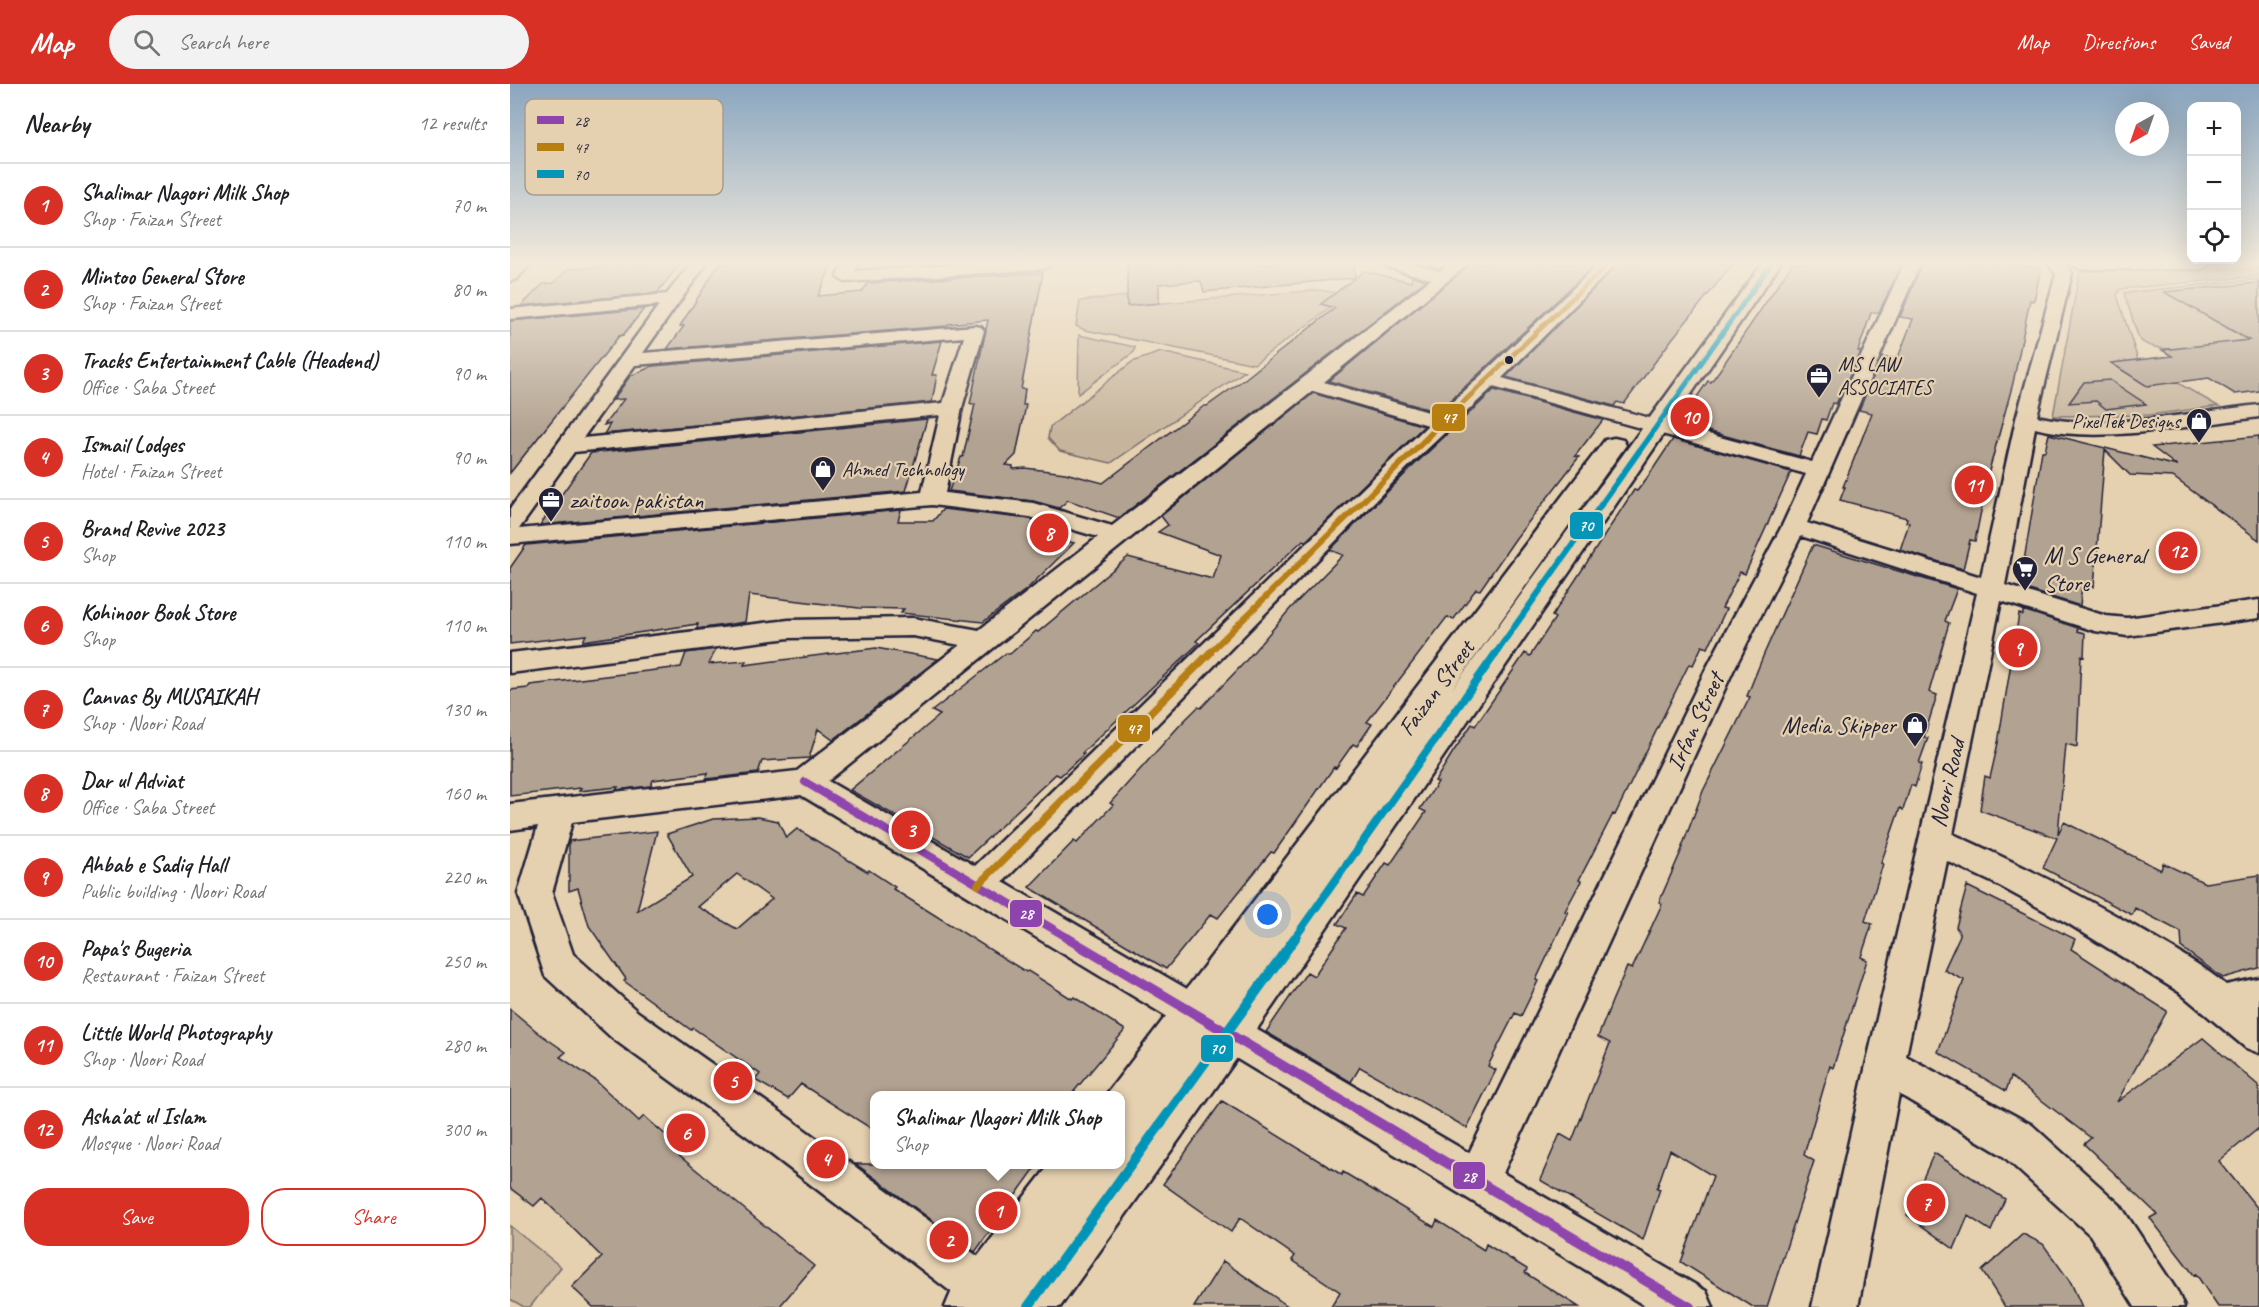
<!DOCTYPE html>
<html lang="en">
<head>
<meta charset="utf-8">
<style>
	:root { --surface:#fff; --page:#f2f2f2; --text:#202124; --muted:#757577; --line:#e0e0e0; --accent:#d93025 }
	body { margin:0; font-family:Caveat,sans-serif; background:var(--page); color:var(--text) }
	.controls { position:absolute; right:18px; top:18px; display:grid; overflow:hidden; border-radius:12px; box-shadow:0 6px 24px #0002 }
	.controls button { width:54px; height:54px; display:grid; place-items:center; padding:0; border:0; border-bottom:2px solid var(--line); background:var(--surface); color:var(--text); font:30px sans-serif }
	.compass { position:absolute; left:1605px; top:18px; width:54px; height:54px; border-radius:50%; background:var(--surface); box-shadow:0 6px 24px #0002; rotate:220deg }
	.you { position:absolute; left:758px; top:831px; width:21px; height:21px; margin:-15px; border:4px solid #fff; border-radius:50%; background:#1a73e8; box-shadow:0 0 0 9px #1a73e833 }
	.badge { display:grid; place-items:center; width:39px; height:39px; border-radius:50%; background:var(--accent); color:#fff; font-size:20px; font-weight:700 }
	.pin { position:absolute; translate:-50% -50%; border:3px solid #fff; box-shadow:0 2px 6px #0006 }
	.popup { position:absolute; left:360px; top:1007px; width:255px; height:78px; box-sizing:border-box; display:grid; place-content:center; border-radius:12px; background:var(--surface); filter:drop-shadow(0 2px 4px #0005); font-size:20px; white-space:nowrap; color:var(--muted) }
	.popup b { font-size:22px; color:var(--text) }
	.popup::after { content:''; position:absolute; left:50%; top:100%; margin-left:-12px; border:12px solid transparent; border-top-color:var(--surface) }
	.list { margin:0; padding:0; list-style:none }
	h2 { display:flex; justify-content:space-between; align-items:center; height:78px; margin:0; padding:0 24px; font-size:26px }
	h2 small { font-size:20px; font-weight:400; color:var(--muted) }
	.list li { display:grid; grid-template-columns:39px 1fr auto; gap:18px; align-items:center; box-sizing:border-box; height:84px; padding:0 24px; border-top:2px solid var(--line) }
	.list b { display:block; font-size:22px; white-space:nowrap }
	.list p { margin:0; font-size:20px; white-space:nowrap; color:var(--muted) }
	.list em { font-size:20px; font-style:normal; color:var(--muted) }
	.actions { display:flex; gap:12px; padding:18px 24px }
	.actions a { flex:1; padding:14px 0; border:2px solid var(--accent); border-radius:24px; text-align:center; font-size:21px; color:var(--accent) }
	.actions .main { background:var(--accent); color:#fff }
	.icon { flex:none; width:33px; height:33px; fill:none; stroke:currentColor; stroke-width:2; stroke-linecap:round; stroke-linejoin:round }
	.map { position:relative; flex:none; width:1749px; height:1223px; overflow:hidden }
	header { display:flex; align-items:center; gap:36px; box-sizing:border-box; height:84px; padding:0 30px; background:var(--accent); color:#fff }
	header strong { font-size:28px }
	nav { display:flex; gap:33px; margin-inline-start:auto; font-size:21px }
	.search { width:420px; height:54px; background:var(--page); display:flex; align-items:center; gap:15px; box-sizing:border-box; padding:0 21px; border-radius:33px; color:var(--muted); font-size:22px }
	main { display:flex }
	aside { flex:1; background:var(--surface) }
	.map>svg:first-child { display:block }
	.green { fill:#c6b49c; stroke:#746b6c; stroke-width:1.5 }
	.building { fill:#b2a291; stroke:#22223b; stroke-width:1.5; fill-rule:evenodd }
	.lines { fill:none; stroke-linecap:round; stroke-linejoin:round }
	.street-casing { stroke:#22223b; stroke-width:5 }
	.secondary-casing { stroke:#22223b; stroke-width:5 }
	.street { fill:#e5d0af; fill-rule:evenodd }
	.secondary { fill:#e5d0af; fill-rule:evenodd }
	.bus-1-far1-casing { stroke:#e5d0af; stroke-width:13 }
	.bus-1-casing { stroke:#e5d0af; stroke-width:15 }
	.bus-2-far2-casing { stroke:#e5d0af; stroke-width:8 }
	.bus-2-far1-casing { stroke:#e5d0af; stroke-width:10 }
	.bus-2-casing { stroke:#e5d0af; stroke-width:13 }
	.bus-3-far3-casing { stroke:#e5d0af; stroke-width:8 }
	.bus-3-far2-casing { stroke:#e5d0af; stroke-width:10 }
	.bus-3-far1-casing { stroke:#e5d0af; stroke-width:13 }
	.bus-3-casing { stroke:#e5d0af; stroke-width:15 }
	.bus-1-far1 { stroke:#8e44ad; stroke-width:8 }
	.bus-1 { stroke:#8e44ad; stroke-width:10 }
	.bus-2-far2 { stroke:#b77e12; stroke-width:5 }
	.bus-2-far1 { stroke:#b77e12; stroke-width:6 }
	.bus-2 { stroke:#b77e12; stroke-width:8 }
	.bus-3-far3 { stroke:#0595b8; stroke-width:5 }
	.bus-3-far2 { stroke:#0595b8; stroke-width:6 }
	.bus-3-far1 { stroke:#0595b8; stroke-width:8 }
	.bus-3 { stroke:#0595b8; stroke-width:10 }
	.bus-dot { fill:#22223b; stroke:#e5d0af; stroke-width:2 }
	.labels { text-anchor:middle; stroke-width:4.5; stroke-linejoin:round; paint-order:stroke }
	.far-poi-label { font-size:20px; fill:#22223b; stroke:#e5d0af; text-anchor:start }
	.poi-label { font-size:24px; fill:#22223b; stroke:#e5d0af; text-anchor:start }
	.street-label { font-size:24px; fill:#22223b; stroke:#e5d0af }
	.key { fill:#e5d0af; stroke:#aa9c8c; stroke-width:1.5 }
	.key-label { font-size:16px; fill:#22223b }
	.line-badge { stroke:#e5d0af; stroke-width:2 }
	.badge-label { font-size:16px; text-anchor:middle; font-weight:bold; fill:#fff }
</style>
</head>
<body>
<header>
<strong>Map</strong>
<div class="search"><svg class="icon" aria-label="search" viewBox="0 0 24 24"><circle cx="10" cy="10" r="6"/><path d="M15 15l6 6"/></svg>Search here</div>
<nav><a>Map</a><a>Directions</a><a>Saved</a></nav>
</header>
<main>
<aside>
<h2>Nearby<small>12 results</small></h2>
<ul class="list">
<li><span class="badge">1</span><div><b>Shalimar Nagori Milk Shop</b><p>Shop · Faizan Street</p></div><em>70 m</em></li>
<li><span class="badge">2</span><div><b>Mintoo General Store</b><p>Shop · Faizan Street</p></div><em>80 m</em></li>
<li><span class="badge">3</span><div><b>Tracks Entertainment Cable (Headend)</b><p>Office · Saba Street</p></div><em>90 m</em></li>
<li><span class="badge">4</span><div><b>Ismail Lodges</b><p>Hotel · Faizan Street</p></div><em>90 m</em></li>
<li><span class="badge">5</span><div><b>Brand Revive 2023</b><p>Shop</p></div><em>110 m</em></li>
<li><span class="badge">6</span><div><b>Kohinoor Book Store</b><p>Shop</p></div><em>110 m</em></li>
<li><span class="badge">7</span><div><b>Canvas By MUSAIKAH</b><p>Shop · Noori Road</p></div><em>130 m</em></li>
<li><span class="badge">8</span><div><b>Dar ul Adviat</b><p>Office · Saba Street</p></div><em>160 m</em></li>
<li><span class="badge">9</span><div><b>Ahbab e Sadiq Hall</b><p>Public building · Noori Road</p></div><em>220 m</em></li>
<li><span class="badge">10</span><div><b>Papa's Bugeria</b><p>Restaurant · Faizan Street</p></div><em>250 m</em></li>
<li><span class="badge">11</span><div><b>Little World Photography</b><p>Shop · Noori Road</p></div><em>280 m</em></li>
<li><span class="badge">12</span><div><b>Asha'at ul Islam</b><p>Mosque · Noori Road</p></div><em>300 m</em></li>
</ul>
<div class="actions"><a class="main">Save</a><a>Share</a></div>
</aside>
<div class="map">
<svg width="1749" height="1223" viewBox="0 0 1749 1223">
	<rect width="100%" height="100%" fill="#e5d0af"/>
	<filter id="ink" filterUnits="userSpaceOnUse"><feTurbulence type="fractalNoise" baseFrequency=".0167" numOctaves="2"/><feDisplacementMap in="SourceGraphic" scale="12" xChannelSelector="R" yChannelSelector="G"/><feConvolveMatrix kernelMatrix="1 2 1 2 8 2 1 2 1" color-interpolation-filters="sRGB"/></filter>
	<g filter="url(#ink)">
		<path class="green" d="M1570,185H1749V192L1610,205L1607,211L1628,276L1708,322L1639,331L1543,332Z
			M1749,195V222L1690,228L1737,256C1710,259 1648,275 1629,255L1614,209Z
			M810,206L826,209L812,220L822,223L744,280L575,246L566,242L570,217L617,212V222Z
			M569,251L625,263L624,268L568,310Z
			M651,268L735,287L601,379L550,367L538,354L540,343L622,278Z
			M0,1142L51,1183L20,1223H14L0,1215Z"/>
		<path class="building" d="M139,180H170L147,209L11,222L33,200L44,199L58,185Z
			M209,180H322L308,212L352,208L358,199L533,189L511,305H515L513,321H516L506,371L496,381L503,382V385L515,384L555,389L593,399L694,322H697L736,294L825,224L811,220L845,194L694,208L691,197L649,200V219L617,222V181L844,180L845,194L854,187L901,198L902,192L916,196L609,434L558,416L549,424L523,417L439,407L451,373H453L465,320H460L478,236L438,240L437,242L157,265L174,242H170Z
			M960,180H1086L928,328L819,297Z
			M1108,180H1223L1162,255L1114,320L1107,318L1104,322L996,293Z
			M1282,180H1392L1369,228L1361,229L1348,267L1351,268L1326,320L1322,319L1316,336L1312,335L1307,350L1298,348L1289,372L1172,340L1184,320H1182L1198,297L1201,298L1209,287Z
			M1412,180H1481L1531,184L1524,217L1520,216L1503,299L1479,387L1465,457L1460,456L1453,485L1390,466L1399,439L1396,438L1397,434L1330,416L1335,403H1333L1362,329L1349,326L1372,273L1387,276L1403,235L1390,233Z
			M1749,199V307L1725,310L1699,294L1637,302L1601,279L1662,272L1652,266L1739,256L1654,208Z
			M134,225L113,251L109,252L0,389V237Z
			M432,257L422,291H427L422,318L94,350L100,340L94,341L114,315L103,316L120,292L143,282Z
			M1600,296L1636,320L1596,325L1586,317L1559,319L1574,298Z
			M984,306L1093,336L1065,372L1069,373L1006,454L970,506L966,505L944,535L937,533L857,638L862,640L847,662L843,660L826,684L824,683L764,769L761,768L708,834L701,830L656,885L519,803L564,757L567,759L603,721L600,719L670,641L688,623L691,624L733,580L780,525L833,471L820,466L900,385Z
			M803,309L914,342L796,457L793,456L686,557L689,559L572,669L574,670L550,692L546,690L458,773L340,706L430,631L422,627L496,569L500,570L526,547L528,548L618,473L703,495L711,471L648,448L658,441L651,432Z
			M417,335L396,407L30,441L81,369Z
			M1539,350L1667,382L1642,363L1749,352V456L1663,393L1620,391L1595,366L1584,503L1572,499L1570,522L1516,505L1519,485L1513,483L1532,367H1535Z
			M1163,355L1281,388L1235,490L1230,488L1212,524L1216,525L1198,564L1192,562L1183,581L1179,580L1105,731L1103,730L1069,796L1071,797L1055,827L1058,828L1026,896L1028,897L1011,932L1005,929L978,982L986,986L957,1044L850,983L841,998L756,948L797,888L804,892L836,844L827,840L847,810L853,813L876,779L880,781L916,728L910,725L928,698L925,697L943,668L962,640L965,642L1015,569L1020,572L1045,534L1042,532L1124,406L1127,407L1137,394Z
			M433,425L520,435L533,439L523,449L564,459L517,505L473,538L391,529L394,525L349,524L239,511L235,538L187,545L188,540L73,557L76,551L0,560V484L16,461L391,426L388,437H423Z
			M1303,461L1447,505L1435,537L1439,539L1419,608L1427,611L1414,653L1418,654L1409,679L1412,680L1405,703L1401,701L1393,726L1390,724L1371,779L1373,780L1355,837L1362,840L1351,873L1357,876L1323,984L1320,982L1294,1071L1304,1077L1257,1223H1243L1171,1178L1203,1092L1160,1066L1147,1104L1150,1105L1133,1156L1030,1096L1050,1050L1062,1057L1100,959L1088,953L1103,915L1117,883L1122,885L1152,820L1149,818L1173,763H1172L1193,707L1240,613L1237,612L1254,570Z
			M1513,526L1568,544L1567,547L1575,549L1574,573L1571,572L1567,663L1556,660L1548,750L1554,738L1651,786L1653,779L1695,799L1749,791V884L1713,894L1672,864L1671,848L1625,824L1622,831L1533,784L1547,754L1470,726L1475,692L1480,694L1488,659L1509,530L1513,531Z
			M366,564L428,575L323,656L308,645L299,674L252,677L248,689L196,695L198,689L143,696L141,702L106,706L108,703L69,707L71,704L0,712V606L18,604L20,601L171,583L176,569L206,565L199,580L236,577L234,581Z
			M248,733L268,737L276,754L287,745L358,788L359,786L385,803L383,805L516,888L518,887L562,915L564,913L615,946L561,1011H365V1047L291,1000L278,1015L245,996L250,990L183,944L181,946L114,897L116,895L79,842L68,804L59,807V757L147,747L127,827L182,793L157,750L203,735ZM227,790L262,815L227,845L188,823Z
			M1457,802L1565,855L1561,865L1657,927L1607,1018L1693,954L1749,1002V1044L1709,1077L1749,1126V1223H1708L1686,1190L1684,1191L1640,1134L1647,1130L1574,1060L1581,1054L1501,993L1496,1007L1428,968L1454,896L1434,886L1450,851L1446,843Z
			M0,925L30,950L56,968L50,973L85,996L129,1037L134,1032L167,1061L162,1066L304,1182L269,1223H83L62,1203L92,1173L32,1114L24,1122L0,1104Z
			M712,1017L832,1091L833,1088L924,1143L927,1136L974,1166L976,1160L1017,1185L1015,1189L1069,1223H821L830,1208L782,1176L785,1172L730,1134L721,1148L653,1100Z
			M1424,1069L1495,1115L1481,1147L1458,1132L1444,1165L1397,1131Z
			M346,1080H528L465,1168Z
			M1513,1150L1533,1160L1561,1199L1572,1223H1495L1472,1187Z
			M713,1177L779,1223H684Z"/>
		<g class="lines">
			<g class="street-casing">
				<path id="street" d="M180,180H196L133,269L465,242L471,243L474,247L452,324L435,409L523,419L602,442L921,195L877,183L875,180H901L930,187L940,180H958L814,298L929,331L1089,180H1106L992,294L1302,378L1394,180H1410L1297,439L1471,493L1506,335L1546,190L1538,180H1555L1562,189L1527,332C1590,348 1684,328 1749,321V333C1681,341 1591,361 1525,344L1495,501L1596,532L1617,534L1749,516V534L1617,552L1585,547L1491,517L1443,750C1507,779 1570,810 1631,846C1660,863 1689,879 1716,901L1749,894V969L1736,964L1669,908L1559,840L1484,799L1437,777L1396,972L1522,1041L1610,1121L1667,1207L1674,1223H1625L1580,1151L1492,1071L1389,1010L1348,1223H1302L1356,981L1467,509L1291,452L1223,587L993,1089L1196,1207L1203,1223H1137L291,711L62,738L42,809L63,870L128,928L269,1027L515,1207L522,1223H461L241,1055L102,954L35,892L8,809L28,742L0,746V720L287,687L450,561L403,552L279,554L0,589V569L279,536L403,534L469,546L588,453L520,433L422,421L0,460V425L149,221L0,235V225L157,210ZM454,253L433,319L73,354L125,281ZM983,303L1296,390L1272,442L1195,587L959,1069L493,798L898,383ZM803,307L918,341L465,782L318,697ZM430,331L412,408L9,445L64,368Z
					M332,180H348L345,187L462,180H542L534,185L335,198L327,193Z
					M1562,180H1700L1692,185H1570Z"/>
			</g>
			<g class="secondary-casing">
				<path id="secondary" d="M0,180H20L7,195L0,197Z
					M1252,180H1270L734,964L550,1223H435L443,1204L540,1080H611V1056L616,1049L611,1051V1012H595L1095,356L1104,354L1113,356L1116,361L940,608Z"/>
			</g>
			<use href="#street" class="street"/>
			<use href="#secondary" class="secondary"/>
			<g class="bus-1-far1-casing">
				<path id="bus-1-far1" d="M295,698L560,855"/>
			</g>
			<g class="bus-1-casing">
				<path id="bus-1" d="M557,854L1180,1223"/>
			</g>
			<g class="bus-2-far2-casing">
				<path id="bus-2-far2" d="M920,350L1098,180"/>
			</g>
			<g class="bus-2-far1-casing">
				<path id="bus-2-far1" d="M698,570L922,349"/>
			</g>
			<g class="bus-2-casing">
				<path id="bus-2" d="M468,801L700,569"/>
			</g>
			<g class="bus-3-far3-casing">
				<path id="bus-3-far3" d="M1141,350L1261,180"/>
			</g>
			<g class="bus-3-far2-casing">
				<path id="bus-3-far2" d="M985,570L1142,349"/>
			</g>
			<g class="bus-3-far1-casing">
				<path id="bus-3-far1" d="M784,855L986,569"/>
			</g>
			<g class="bus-3-casing">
				<path id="bus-3" d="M518,1223L785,854"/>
			</g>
			<use href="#bus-1-far1" class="bus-1-far1"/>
			<use href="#bus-1" class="bus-1"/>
			<use href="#bus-2-far2" class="bus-2-far2"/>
			<use href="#bus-2-far1" class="bus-2-far1"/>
			<use href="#bus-2" class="bus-2"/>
			<use href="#bus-3-far3" class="bus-3-far3"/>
			<use href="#bus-3-far2" class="bus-3-far2"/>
			<use href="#bus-3-far1" class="bus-3-far1"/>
			<use href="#bus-3" class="bus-3"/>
		</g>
	</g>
	<linearGradient id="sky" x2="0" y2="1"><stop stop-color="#8aa6c0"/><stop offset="0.51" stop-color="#f3eadb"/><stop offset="1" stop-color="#f3eadb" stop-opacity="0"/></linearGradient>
	<rect width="1749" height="351" fill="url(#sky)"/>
	<defs>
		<g id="office-pin" transform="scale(1.35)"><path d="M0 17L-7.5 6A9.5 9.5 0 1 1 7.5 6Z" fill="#22223b" stroke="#e5d0af"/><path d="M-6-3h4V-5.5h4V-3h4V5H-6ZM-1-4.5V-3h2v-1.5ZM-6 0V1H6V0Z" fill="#fff"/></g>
		<g id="shop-pin" transform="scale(1.35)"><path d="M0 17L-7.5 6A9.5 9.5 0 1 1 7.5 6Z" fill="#22223b" stroke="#e5d0af"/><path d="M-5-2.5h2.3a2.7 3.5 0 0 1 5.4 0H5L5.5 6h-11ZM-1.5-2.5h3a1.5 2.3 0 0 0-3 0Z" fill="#fff"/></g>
		<g id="supermarket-pin" transform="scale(1.35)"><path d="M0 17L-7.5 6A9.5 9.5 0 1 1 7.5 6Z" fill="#22223b" stroke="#e5d0af"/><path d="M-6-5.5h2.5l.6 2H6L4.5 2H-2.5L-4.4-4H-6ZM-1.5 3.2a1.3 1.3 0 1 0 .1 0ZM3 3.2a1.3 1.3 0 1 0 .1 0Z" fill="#fff"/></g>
	</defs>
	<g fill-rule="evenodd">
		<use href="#office-pin" x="1309" y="292"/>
		<use href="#shop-pin" x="1689" y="337"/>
		<use href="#shop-pin" x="313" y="385"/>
		<use href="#office-pin" x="41" y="416"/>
		<use href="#supermarket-pin" x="1515" y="485"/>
		<use href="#shop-pin" x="1405" y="641"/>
	</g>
	<circle class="bus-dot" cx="999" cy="276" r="5"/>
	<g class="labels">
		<g class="far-poi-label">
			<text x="1328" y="287">MS LAW<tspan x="1328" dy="23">ASSOCIATES</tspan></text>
			<text x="1670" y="344" text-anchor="end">PixelTek Designs</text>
			<text x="332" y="392">Ahmed Technology</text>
		</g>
		<g class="poi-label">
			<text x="60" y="424">zaitoon pakistan</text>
			<text x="1534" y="479">M S General<tspan x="1534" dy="28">Store</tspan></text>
			<text x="1386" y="649" text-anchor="end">Media Skipper</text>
		</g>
		<g class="street-label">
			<text transform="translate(926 604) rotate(-54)" y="8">Faizan Street</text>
			<text transform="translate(1185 638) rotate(-65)" y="8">Irfan Street</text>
			<text transform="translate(1437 699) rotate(-77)" y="8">Noori Road</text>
		</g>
	</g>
	<rect x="15" y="15" width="198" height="96" rx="9" class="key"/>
	<rect x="27" y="32" width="27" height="8" fill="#8e44ad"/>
	<rect x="27" y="59" width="27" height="8" fill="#b77e12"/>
	<rect x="27" y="86" width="27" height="8" fill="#0595b8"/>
	<g class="key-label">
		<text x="64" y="42">28</text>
		<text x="64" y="69">47</text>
		<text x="64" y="96">70</text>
	</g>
	<g class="line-badge">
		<rect x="921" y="319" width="35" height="29" rx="6" fill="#b77e12"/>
		<rect x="1059" y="427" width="35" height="29" rx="6" fill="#0595b8"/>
		<rect x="607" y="630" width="34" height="29" rx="6" fill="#b77e12"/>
		<rect x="499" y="815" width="34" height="29" rx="6" fill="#8e44ad"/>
		<rect x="690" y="950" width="34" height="29" rx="6" fill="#0595b8"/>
		<rect x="942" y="1077" width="34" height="29" rx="6" fill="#8e44ad"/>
	</g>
	<g class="badge-label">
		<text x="939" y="339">47</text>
		<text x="1076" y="447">70</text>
		<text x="624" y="650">47</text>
		<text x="516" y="835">28</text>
		<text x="707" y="970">70</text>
		<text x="959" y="1098">28</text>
	</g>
</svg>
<div class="controls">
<button>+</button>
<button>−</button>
<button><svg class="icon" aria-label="locate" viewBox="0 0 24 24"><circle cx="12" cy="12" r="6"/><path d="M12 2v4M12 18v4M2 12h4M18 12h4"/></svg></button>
</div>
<svg class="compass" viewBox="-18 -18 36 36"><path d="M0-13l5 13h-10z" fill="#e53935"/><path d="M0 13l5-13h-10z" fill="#757577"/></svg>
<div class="you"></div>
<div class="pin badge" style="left:488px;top:1127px">1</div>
<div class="popup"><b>Shalimar Nagori Milk Shop</b>Shop</div>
<div class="pin badge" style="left:439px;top:1156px">2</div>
<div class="pin badge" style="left:401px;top:746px">3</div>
<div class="pin badge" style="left:316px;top:1075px">4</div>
<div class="pin badge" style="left:223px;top:997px">5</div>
<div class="pin badge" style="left:176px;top:1049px">6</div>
<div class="pin badge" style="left:1416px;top:1119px">7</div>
<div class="pin badge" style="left:539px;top:449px">8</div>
<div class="pin badge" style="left:1508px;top:564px">9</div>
<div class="pin badge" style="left:1180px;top:333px">10</div>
<div class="pin badge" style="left:1464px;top:401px">11</div>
<div class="pin badge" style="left:1668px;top:467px">12</div>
</div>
</main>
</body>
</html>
